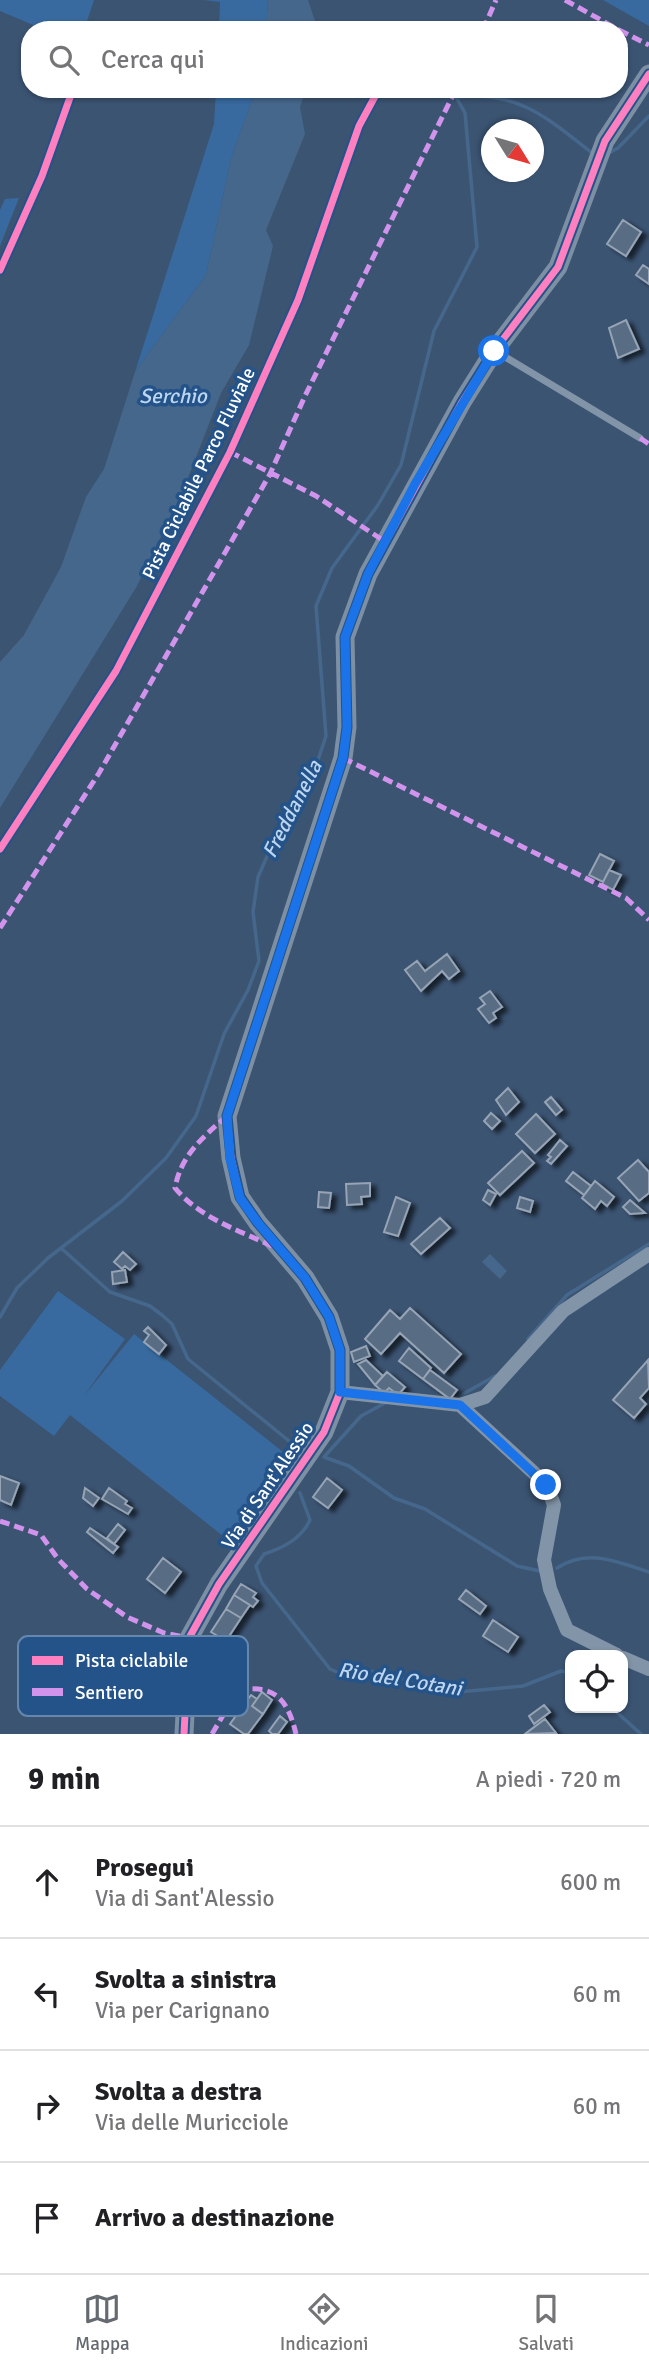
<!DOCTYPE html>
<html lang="it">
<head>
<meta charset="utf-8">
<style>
	:root { --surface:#fff; --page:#f2f2f2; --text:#202124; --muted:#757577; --line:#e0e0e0; --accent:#656a70 }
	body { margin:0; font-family:Signika,sans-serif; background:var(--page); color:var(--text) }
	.controls { position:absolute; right:21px; bottom:21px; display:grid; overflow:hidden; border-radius:14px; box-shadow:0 2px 5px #0004 }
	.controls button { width:63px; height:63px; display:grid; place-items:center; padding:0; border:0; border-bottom:2px solid var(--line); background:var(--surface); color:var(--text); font:35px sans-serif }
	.compass { position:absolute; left:481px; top:119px; width:63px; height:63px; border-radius:50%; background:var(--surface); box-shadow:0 2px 5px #0004; rotate:127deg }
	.stop { position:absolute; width:21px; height:21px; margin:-16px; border:5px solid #1a73e8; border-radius:50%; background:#fff }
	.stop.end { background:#1a73e8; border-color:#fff; box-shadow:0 2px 7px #0008 }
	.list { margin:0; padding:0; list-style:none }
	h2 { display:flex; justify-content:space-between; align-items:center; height:91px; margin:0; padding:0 28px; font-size:30px }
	h2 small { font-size:23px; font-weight:400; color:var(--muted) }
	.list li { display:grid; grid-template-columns:46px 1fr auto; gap:21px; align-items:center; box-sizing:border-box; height:112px; padding:0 28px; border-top:2px solid var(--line) }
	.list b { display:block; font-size:26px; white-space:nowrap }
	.list p { margin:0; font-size:23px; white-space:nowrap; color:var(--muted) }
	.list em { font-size:23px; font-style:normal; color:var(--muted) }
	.icon { flex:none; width:38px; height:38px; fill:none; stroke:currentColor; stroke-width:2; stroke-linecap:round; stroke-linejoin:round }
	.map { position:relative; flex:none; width:649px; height:1734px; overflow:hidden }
	.search { position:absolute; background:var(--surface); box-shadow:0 2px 5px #0004; left:21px; right:21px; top:21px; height:77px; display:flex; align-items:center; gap:18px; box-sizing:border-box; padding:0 24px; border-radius:28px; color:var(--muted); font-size:26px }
	.sheet { height:539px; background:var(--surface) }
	nav { display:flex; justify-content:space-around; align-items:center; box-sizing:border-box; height:98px; border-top:2px solid var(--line); background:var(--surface); font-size:19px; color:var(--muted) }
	nav a { display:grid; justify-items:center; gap:4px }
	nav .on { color:var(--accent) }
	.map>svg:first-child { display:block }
	.green { fill:#386a9f }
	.water { fill:#46678c }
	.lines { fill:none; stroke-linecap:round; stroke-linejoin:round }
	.stream { stroke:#46678c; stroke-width:3.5 }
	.building { fill:#586c84; stroke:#96a4b5; stroke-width:2; filter:url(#shadow) }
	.lane { stroke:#8294a7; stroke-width:7 }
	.street { stroke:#8294a7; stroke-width:14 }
	.secondary { stroke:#7d8fa3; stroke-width:19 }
	.quiet { stroke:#d193ec; stroke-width:5; stroke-dasharray:10 5; stroke-linecap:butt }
	.cycleway-casing { stroke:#245389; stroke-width:11 }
	.cycleway { stroke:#ff80c0; stroke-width:7 }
	.route { stroke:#1a73e8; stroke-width:9 }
	.labels { text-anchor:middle; stroke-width:7; stroke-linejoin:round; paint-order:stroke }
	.street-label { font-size:19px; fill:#fff; stroke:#245389 }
	.water-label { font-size:21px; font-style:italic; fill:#bcd6f1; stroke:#245389 }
	.key { fill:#245389; stroke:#6687ac; stroke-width:2 }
	.key-label { font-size:19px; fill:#fff }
</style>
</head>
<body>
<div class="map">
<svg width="649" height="1734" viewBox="0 0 649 1734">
	<defs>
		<filter id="shadow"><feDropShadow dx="5.5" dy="3.5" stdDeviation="2" flood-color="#0009"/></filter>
	</defs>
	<rect width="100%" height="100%" fill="#3b5472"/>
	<path class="green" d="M0,0H94L84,30H45L0,11Z
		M203,0H268L266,30H219L220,2Z
		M603,0H649V26Z
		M216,89H256L231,159L206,275L135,372L214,124Z
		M19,198L0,246V210L5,199Z
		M58,1291L125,1339L83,1397L134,1334L292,1459L228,1540L70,1415L54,1436L0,1396V1370Z"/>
	<path class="water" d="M268,0H308L318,30H266Z
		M256,89H306L300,107L305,134L266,230L273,246L249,345L221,393L182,493L137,586L0,808V662L24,635L61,567L86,497L104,469L135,372L206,275L231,159Z
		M490,1254L507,1271L500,1279L482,1262Z"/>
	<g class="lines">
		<path class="stream" d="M313,24L331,30
			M456,97C519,91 546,117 592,153
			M607,154L618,148L649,116
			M61,1248L110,1292L150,1306L162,1315L172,1324L188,1359L294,1445L298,1452
			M0,1317L17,1288L48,1258L122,1201L166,1158L196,1116L224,1034L248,990L259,961L253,912L258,877L282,822L315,769L326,736L316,606L332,568L378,505L401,465L434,331L477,247L465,113L456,97L441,89
			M528,1339L567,1295L649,1244
			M456,1398L495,1376
			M385,1403L361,1416L324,1457L349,1466L394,1498L425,1509L517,1566L540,1571
			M300,1493L310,1520C301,1539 283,1548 264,1554L256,1566L262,1583L330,1669L339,1673L365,1670L458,1692L523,1686L561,1671L570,1673
			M557,1568C589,1548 617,1562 649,1572
			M612,1708L641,1734"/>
	</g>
	<path class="building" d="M623,220L641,232L626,256L607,244Z
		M643,265L649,269V284L636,275Z
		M626,320L639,349L618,358L609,328Z
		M600,854L614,861L603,882L589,875Z
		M609,870L621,875L613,890L602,884Z
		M447,954L459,971L449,979L442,971L421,991L405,970L417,961L425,971Z
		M490,991L502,1007L493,1013L496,1018L489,1023L478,1009L485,1004L480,998Z
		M508,1088L519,1102L506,1115L496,1100Z
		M551,1097L562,1110L556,1115L545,1102Z
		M491,1113L500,1121L492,1129L484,1121Z
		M536,1114L555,1134L535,1153L516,1134Z
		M560,1140L567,1146L551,1164L547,1161L551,1157L548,1155Z
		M522,1151L534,1163L500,1195L488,1183Z
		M638,1160L649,1172V1193L639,1201L618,1178Z
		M573,1172L591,1186L584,1195L566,1181Z
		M595,1181L614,1197L607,1206L601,1201L595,1209L582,1198Z
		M370,1183V1196L361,1197L362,1204L347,1205L346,1184Z
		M488,1190L496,1194L490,1205L483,1200Z
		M319,1192L331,1193L329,1208L318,1207Z
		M396,1197L410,1203L398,1236L384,1232Z
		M520,1197L533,1201L530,1212L517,1208Z
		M630,1200L645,1213L630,1214L623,1207Z
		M440,1218L450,1228L421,1254L411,1244Z
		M123,1252L136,1264L130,1270L125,1266L122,1269L114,1262Z
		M125,1270L127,1282L113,1284L112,1272Z
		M410,1308L461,1354L444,1373L400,1333L381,1354L365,1339L390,1310L400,1319Z
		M148,1327L166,1345L159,1354L144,1342L149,1335L144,1331Z
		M366,1346L370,1356L354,1362L351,1352Z
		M409,1348L431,1368L423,1379L399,1361Z
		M366,1360L383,1376L375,1385L358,1364Z
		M648,1360L649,1388L640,1398L646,1404L634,1418L613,1400Z
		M430,1370L457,1390L450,1399L423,1379Z
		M387,1372L405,1387L398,1395L389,1388L384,1393L375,1385Z
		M0,1476L19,1483L11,1505L0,1500Z
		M327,1478L342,1490L328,1508L313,1497Z
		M85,1488L99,1498L93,1506L83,1498Z
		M109,1488L127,1501L125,1504L132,1508L128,1514L102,1499Z
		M118,1524L125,1530L114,1544L107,1538Z
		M90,1528L118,1547L113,1553L87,1532Z
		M163,1558L181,1572L165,1593L147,1579Z
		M241,1584L256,1593L253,1597L258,1601L253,1607L234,1595Z
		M466,1590L486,1606L480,1614L459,1599Z
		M234,1595L250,1605L241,1618L226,1609Z
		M226,1609L241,1618L226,1641L211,1632Z
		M493,1620L518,1637L508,1652L483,1636Z
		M262,1692L272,1700L263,1714L252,1706Z
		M251,1695L257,1699L252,1706L263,1714L248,1734H244L230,1724Z
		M544,1705L550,1712L534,1724L529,1716Z
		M280,1716L287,1722L278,1734H272L269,1731Z
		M545,1719L556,1733L525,1734Z"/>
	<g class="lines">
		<path class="lane" d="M497,352L640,438"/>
		<path class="street" d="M340,1392L460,1405L485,1397L563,1311L649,1254
			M460,1405L546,1484L554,1505L544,1560L550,1589L567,1630L617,1655
			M623,1658L649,1669"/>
		<path class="secondary" d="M184,1734L189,1638L219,1584L324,1432L340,1392V1350L329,1317L305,1278L258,1223L240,1197L231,1158L227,1116L343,758L347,727L345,637L368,574L462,402L494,351L558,267L605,141L649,74"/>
		<path class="quiet" d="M565,0L619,30
			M483,30L496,0
			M619,30L649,45
			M640,438L649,444
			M230,452L316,496L384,541
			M343,758L626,898L649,920
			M0,928L99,773L270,474L305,396L456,89
			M227,1116C203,1137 181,1155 175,1188C200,1218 238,1230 272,1246
			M0,1521L41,1535L58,1559L87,1589L127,1617L164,1633L189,1638L238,1690C275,1684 288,1700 296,1734
			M212,1734L238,1690"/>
		<g class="cycleway-casing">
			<path id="cycleway" d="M0,270L42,176L73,89
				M0,849L116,671L230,452L298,300L359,126L379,89
				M184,1734L189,1638L219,1584L324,1432L340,1392V1350L329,1317L305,1278L258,1223L240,1197L231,1158L227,1116L343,758L347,727L345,637L368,574L462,402L494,351L558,267L605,141L649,74"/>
		</g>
		<use href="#cycleway" class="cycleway"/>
	</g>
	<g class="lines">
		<path class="route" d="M494,351L415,484L368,574L345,637L347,727L343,758L227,1116L230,1158L240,1198L258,1223L305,1278L329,1317L340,1350V1392L460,1405L546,1485"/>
	</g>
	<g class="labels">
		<g class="street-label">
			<text transform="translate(198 473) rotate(-64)" y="7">Pista Ciclabile Parco Fluviale</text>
			<text transform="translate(267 1485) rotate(-56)" y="7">Via di Sant'Alessio</text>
		</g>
		<g class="water-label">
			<text x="173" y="403">Serchio</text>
			<text transform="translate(292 809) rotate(-63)" y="7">Freddanella</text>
			<text transform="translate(400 1679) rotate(9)" y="7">Rio del Cotani</text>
		</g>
	</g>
	<rect x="18" y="1636" width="230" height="80" rx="10" class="key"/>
	<rect x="32" y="1656" width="31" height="9" fill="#ff80c0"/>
	<rect x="32" y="1688" width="31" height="8" fill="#d193ec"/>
	<g class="key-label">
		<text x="75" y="1667">Pista ciclabile</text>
		<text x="75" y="1699">Sentiero</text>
	</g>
</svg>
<div class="controls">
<button><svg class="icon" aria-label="locate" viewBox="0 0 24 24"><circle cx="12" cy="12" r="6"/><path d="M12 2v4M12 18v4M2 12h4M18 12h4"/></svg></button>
</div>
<svg class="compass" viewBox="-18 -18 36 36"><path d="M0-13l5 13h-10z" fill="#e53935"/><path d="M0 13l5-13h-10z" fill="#757577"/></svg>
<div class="stop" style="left:494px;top:351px"></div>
<div class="stop end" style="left:546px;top:1485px"></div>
<div class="search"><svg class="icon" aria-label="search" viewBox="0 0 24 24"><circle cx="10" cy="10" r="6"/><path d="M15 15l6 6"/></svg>Cerca qui</div>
</div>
<section class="sheet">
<h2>9 min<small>A piedi · 720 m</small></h2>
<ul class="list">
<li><svg class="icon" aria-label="ahead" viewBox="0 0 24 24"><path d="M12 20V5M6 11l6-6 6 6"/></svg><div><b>Prosegui</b><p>Via di Sant'Alessio</p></div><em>600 m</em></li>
<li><svg class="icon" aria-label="left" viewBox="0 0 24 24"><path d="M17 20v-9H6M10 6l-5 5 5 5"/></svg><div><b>Svolta a sinistra</b><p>Via per Carignano</p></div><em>60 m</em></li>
<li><svg class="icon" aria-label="right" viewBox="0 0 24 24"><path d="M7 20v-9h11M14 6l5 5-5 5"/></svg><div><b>Svolta a destra</b><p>Via delle Muricciole</p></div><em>60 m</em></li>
<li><svg class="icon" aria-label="arrive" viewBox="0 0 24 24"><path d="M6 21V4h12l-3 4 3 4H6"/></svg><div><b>Arrivo a destinazione</b></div></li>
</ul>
</section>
<nav>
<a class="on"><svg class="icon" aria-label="map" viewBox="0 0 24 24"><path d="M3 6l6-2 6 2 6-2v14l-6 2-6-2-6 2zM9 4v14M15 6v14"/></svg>Mappa</a>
<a><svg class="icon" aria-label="directions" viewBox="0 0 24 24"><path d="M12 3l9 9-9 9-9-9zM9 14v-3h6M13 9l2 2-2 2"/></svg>Indicazioni</a>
<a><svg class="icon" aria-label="saved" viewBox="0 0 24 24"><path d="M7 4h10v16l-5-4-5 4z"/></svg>Salvati</a>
</nav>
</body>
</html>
